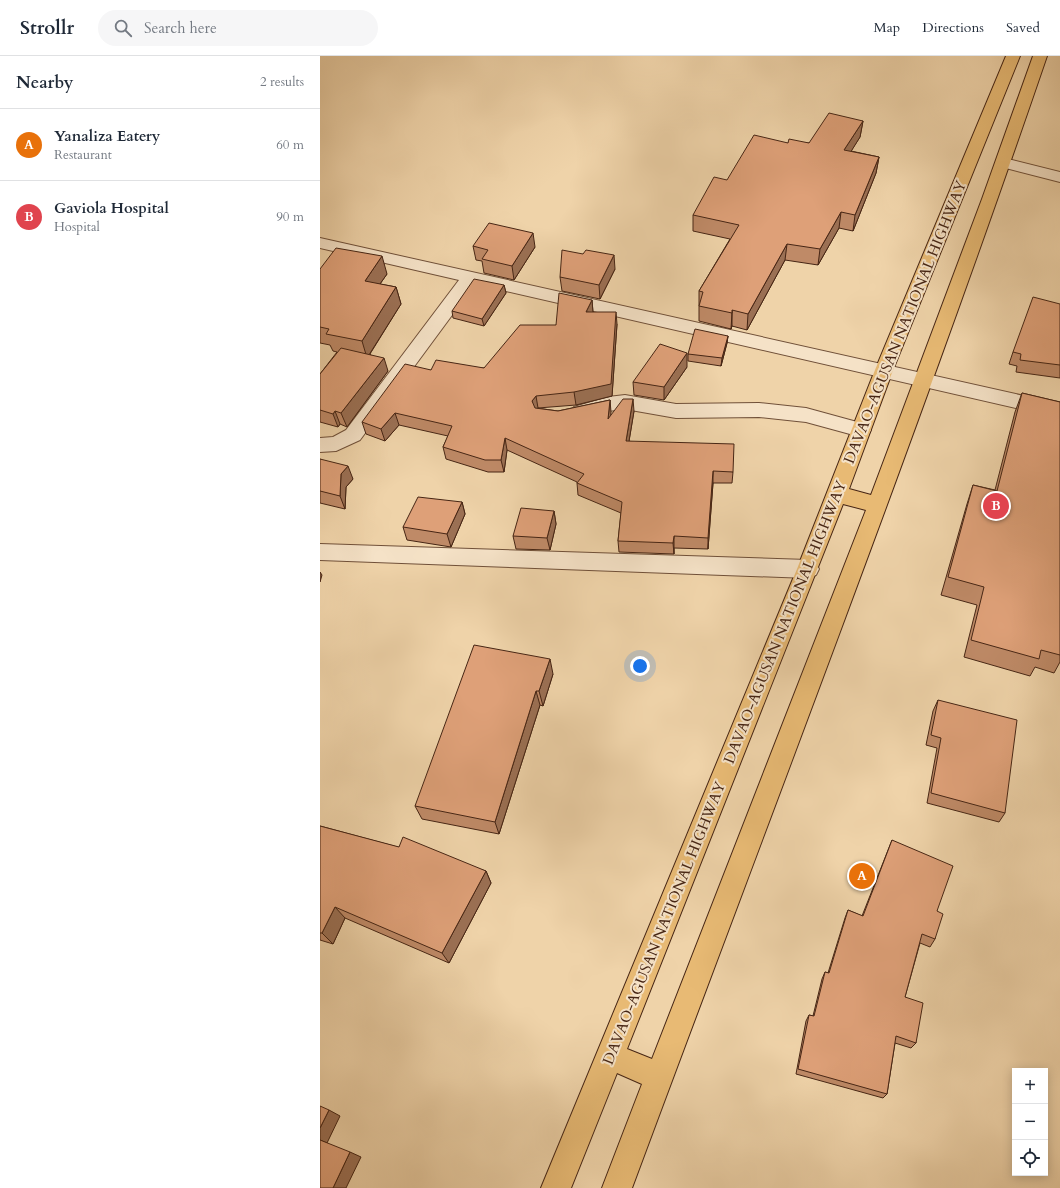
<!DOCTYPE html>
<html lang="en">
<head>
<meta charset="utf-8">
<style>
	:root { --surface:#fff; --page:#f6f6f7; --text:#1f2937; --muted:#747a83; --line:#e0e1e3; --accent:#7c3aed }
	body { margin:0; font-family:Cardo,serif; background:var(--page); color:var(--text) }
	.controls { position:absolute; right:12px; bottom:12px; display:grid; overflow:hidden; border-radius:0px; box-shadow:0 2px 10px #0003 }
	.controls button { width:36px; height:36px; display:grid; place-items:center; padding:0; border:0; border-bottom:1px solid var(--line); background:var(--surface); color:var(--text); font:20px sans-serif }
	.you { position:absolute; left:320px; top:610px; width:14px; height:14px; margin:-10px; border:3px solid #fff; border-radius:50%; background:#1a73e8; box-shadow:0 0 0 6px #1a73e833 }
	.badge { display:grid; place-items:center; width:26px; height:26px; border-radius:50%; background:var(--accent); color:#fff; font-size:13px; font-weight:700 }
	.pin { position:absolute; translate:-50% -50%; border:2px solid #fff; box-shadow:0 1px 4px #0006 }
	.list { margin:0; padding:0; list-style:none }
	h2 { display:flex; justify-content:space-between; align-items:center; height:52px; margin:0; padding:0 16px; font-size:17px }
	h2 small { font-size:13px; font-weight:400; color:var(--muted) }
	.list li { display:grid; grid-template-columns:26px 1fr auto; gap:12px; align-items:center; box-sizing:border-box; height:72px; padding:0 16px; border-top:1px solid var(--line) }
	.list b { display:block; font-size:15px; white-space:nowrap }
	.list p { margin:0; font-size:13px; white-space:nowrap; color:var(--muted) }
	.list em { font-size:13px; font-style:normal; color:var(--muted) }
	.icon { flex:none; width:22px; height:22px; fill:none; stroke:currentColor; stroke-width:2; stroke-linecap:round; stroke-linejoin:round }
	.map { position:relative; flex:none; width:740px; height:1132px; overflow:hidden }
	header { display:flex; align-items:center; gap:24px; box-sizing:border-box; height:56px; padding:0 20px; background:var(--surface); border-bottom:1px solid var(--line) }
	header strong { font-size:19px }
	nav { display:flex; gap:22px; margin-inline-start:auto; font-size:14px }
	.search { width:280px; height:36px; background:var(--page); display:flex; align-items:center; gap:10px; box-sizing:border-box; padding:0 14px; border-radius:22px; color:var(--muted); font-size:15px }
	main { display:flex }
	aside { flex:1; background:var(--surface) }
	.map>svg:first-child { display:block }
	.lines { fill:none; stroke-linecap:round; stroke-linejoin:round }
	.minor-casing { stroke:#705039; stroke-width:2 }
	.highway-casing { stroke:#462514; stroke-width:2 }
	.minor { fill:#f5e2c7; fill-rule:evenodd }
	.highway { fill:#e8ba74; fill-rule:evenodd }
	.wall { fill:#bf8a67; stroke:#462514 }
	.shaded-wall { fill:#9b7054; stroke:#462514 }
	.building { fill:#dea078; stroke:#462514 }
	.labels { text-anchor:middle; stroke-width:4; stroke-linejoin:round; paint-order:stroke }
	.street-label { font-size:15px; fill:#462514; stroke:#f5e2c7 }
</style>
</head>
<body>
<header>
<strong>Strollr</strong>
<div class="search"><svg class="icon" aria-label="search" viewBox="0 0 24 24"><circle cx="10" cy="10" r="6"/><path d="M15 15l6 6"/></svg>Search here</div>
<nav><a>Map</a><a>Directions</a><a>Saved</a></nav>
</header>
<main>
<aside>
<h2>Nearby<small>2 results</small></h2>
<ul class="list">
<li><span class="badge" style="background:#e8710a">A</span><div><b>Yanaliza Eatery</b><p>Restaurant</p></div><em>60 m</em></li>
<li><span class="badge" style="background:#e0444e">B</span><div><b>Gaviola Hospital</b><p>Hospital</p></div><em>90 m</em></li>
</ul>
</aside>
<div class="map">
<svg width="740" height="1132" viewBox="0 0 740 1132">
	<rect width="100%" height="100%" fill="#efd3a9"/>
	<filter id="stains"><feTurbulence type="fractalNoise" baseFrequency=".005" numOctaves="4"/><feColorMatrix values="0 0 0 0 .2 0 0 0 0 .09 0 0 0 0 .02 0 0 0 .5 -.17"/></filter>
	<radialGradient id="worn" r=".72"><stop offset=".6" stop-color="#630" stop-opacity="0"/><stop offset="1" stop-color="#630" stop-opacity=".3"/></radialGradient>
	<g class="lines">
		<g class="minor-casing">
			<path id="minor" d="M684,102L740,116V126L678,110L676,107L678,104Z
				M0,182L740,348V362L155,228L40,384L16,395L0,396V382L13,381L26,374L139,224L0,192Z
				M305,339L356,348L439,347L486,352L548,369L551,374L548,379L541,381L486,366L439,361L356,362L305,353L288,355L261,363L254,361L251,356L254,351L288,341Z
				M0,488L488,504L496,507L499,513L496,519L488,522L0,504Z"/>
		</g>
		<g class="highway-casing">
			<path id="highway" d="M686,0H700L573,314L529,433L551,439L662,143L713,0H727C597,380 452,755 312,1132H282L322,1028L297,1017L251,1132H221L477,513L555,314ZM523,448L546,454L332,1003L307,993Z"/>
		</g>
		<use href="#minor" class="minor"/>
		<use href="#highway" class="highway"/>
	</g>
	<path class="wall" d="M543,65L540,81L531,95L559,101L556,117L533,175L519,172L498,209L465,204L427,274L412,270L411,273L379,265V235L410,183L373,175V159L468,87H489Z
		M153,190L215,191L194,224L164,217L162,205L156,204Z
		M0,213L67,218L60,228L76,231L81,248L50,298L68,315L27,371L20,368L18,371L0,366V318L17,296L13,295L10,289L0,287Z
		M295,213L280,243L242,235L240,221Z
		M184,229L186,237L164,270L133,262L132,255Z
		M272,244L273,256L297,268L292,340L256,349L218,352H217L238,355L290,344V360L314,355L309,385L413,416L412,427H393L388,493L354,492V498L299,496L298,485L301,457L258,439L257,427V426L187,394L184,416H168L126,403L123,391L128,380L79,369L65,385L46,378L42,366L111,314L164,312L236,269Z
		M740,248V322L696,316L697,310L689,308L693,296Z
		M408,280L407,287L401,310L368,305V298Z
		M367,311L344,344L314,339L313,326Z
		M702,337L740,346V606L734,617L715,611L710,620L644,601L657,549L621,539L647,448L653,429L675,434L695,356Z
		M0,403L33,423L26,431L25,453L0,447Z
		M142,446L145,458L131,491L87,484L83,471Z
		M234,455L236,468L230,494L196,493L193,480Z
		M233,618L223,650L220,649L179,778L102,763L95,750Z
		M618,644L685,757L679,766L607,747L617,692L606,689L613,655Z
		M0,770L166,815L171,827L129,907L25,862L13,888L0,884Z
		M572,784L617,855L615,883L610,891L600,887L585,941L596,987L591,992L575,987L567,1038L563,1042L476,1018L486,965L489,959L493,960L502,923L505,916L508,917L525,862L528,854L542,860Z"/>
	<path class="shaded-wall" d="M543,65L540,81L522,110L524,94Z
		M559,101L556,117L533,175L535,159Z
		M521,156L519,172L498,209L500,193Z
		M213,177L215,191L194,224L192,210Z
		M467,188L465,204L427,274L428,258Z
		M294,199L295,213L280,243L279,229Z
		M62,200L67,218L50,242L45,225Z
		M184,229L186,237L164,270L162,263Z
		M76,231L81,248L47,302L42,285Z
		M272,244L273,257L266,256Z
		M412,254V270L411,273L412,257Z
		M296,256L297,268L292,340L256,349L254,336Z
		M408,280L407,287L401,310L402,302Z
		M367,297V311L344,344V331Z
		M64,302L68,315L27,371L21,357Z
		M216,340L218,352L214,357L212,345Z
		M313,343L314,355L307,397L306,385Z
		M290,344L291,356L290,375L288,363Z
		M15,355L20,368L18,371L13,358Z
		M75,357L79,369L65,385L61,373Z
		M185,382L187,394L184,416L181,404Z
		M28,410L33,423L26,431L25,453L20,440L21,418Z
		M393,415V427L388,493V482Z
		M142,446L145,458L131,491L127,478Z
		M234,455L236,468L230,494L227,482Z
		M354,480V498L353,487Z
		M0,516L2,519L0,526Z
		M230,603L233,618L223,650L219,635Z
		M216,635L220,649L179,778L175,766Z
		M166,815L171,827L129,907L122,897Z
		M15,851L25,862L13,888L2,877Z
		M9,1054L20,1060L7,1087L0,1084V1072Z
		M30,1096L41,1101L26,1132H13Z"/>
	<path class="building" d="M509,57L543,65L524,94L559,101L535,159L521,156L500,193L467,188L428,258L412,254V257L379,250L383,236L379,235L419,169L373,159L394,121L407,124L434,79L468,87L469,83L489,87Z
		M169,167L213,177L192,210L162,203L168,194L153,190Z
		M16,192L62,200L45,225L76,231L42,285L6,278L9,273L0,271V213Z
		M242,194L263,198L266,194L294,199L279,229L240,221Z
		M154,223L184,229L162,263L132,255Z
		M239,237L272,244L266,256H296L291,328L254,336L216,340L212,345L215,352L238,355L290,344L288,363L303,343H313L306,385L414,388L413,416L393,415L388,482L354,480L353,487L298,485L302,446L257,427L264,418L185,382L181,404H165L123,391L132,370L75,357L61,373L42,366L85,308L111,314L116,304L164,312L200,269H236Z
		M713,241L740,248V309L700,304L701,298L693,296Z
		M375,273L408,280L402,302L368,298Z
		M340,288L367,297L344,331L313,326Z
		M21,292L64,302L21,357L15,355L13,358L0,354V318Z
		M702,337L740,346V599L721,594L719,603L651,584L664,531L628,521L653,429L677,435Z
		M0,403L28,410L21,418L20,440L0,435Z
		M98,441L142,446L127,478L83,471Z
		M201,452L234,455L227,482L193,480Z
		M154,589L230,603L219,635H216L175,766L95,750Z
		M618,644L697,664L685,757L611,737L621,682L611,679Z
		M0,770L79,791L83,781L166,815L122,897L15,851L2,877H0Z
		M572,784L633,810L617,855L623,858L615,883L602,878L585,941L603,947L596,987L576,980L567,1038L478,1013L489,959L494,960L505,916L509,917L528,854L543,860Z
		M0,1050L9,1054L0,1072Z
		M0,1084L30,1096L13,1132H0Z"/>
	<g class="labels">
		<g class="street-label">
			<text transform="translate(585 266) rotate(-68)" y="5">DAVAO-AGUSAN NATIONAL HIGHWAY</text>
			<text transform="translate(465 566) rotate(-68)" y="5">DAVAO-AGUSAN NATIONAL HIGHWAY</text>
			<text transform="translate(344 867) rotate(-68)" y="5">DAVAO-AGUSAN NATIONAL HIGHWAY</text>
		</g>
	</g>
	<rect width="100%" height="100%" filter="url(#stains)"/>
	<rect width="100%" height="100%" fill="url(#worn)"/>
</svg>
<div class="controls">
<button>+</button>
<button>−</button>
<button><svg class="icon" aria-label="locate" viewBox="0 0 24 24"><circle cx="12" cy="12" r="6"/><path d="M12 2v4M12 18v4M2 12h4M18 12h4"/></svg></button>
</div>
<div class="you"></div>
<div class="pin badge" style="left:542px;top:820px;background:#e8710a">A</div>
<div class="pin badge" style="left:676px;top:450px;background:#e0444e">B</div>
</div>
</main>
</body>
</html>
